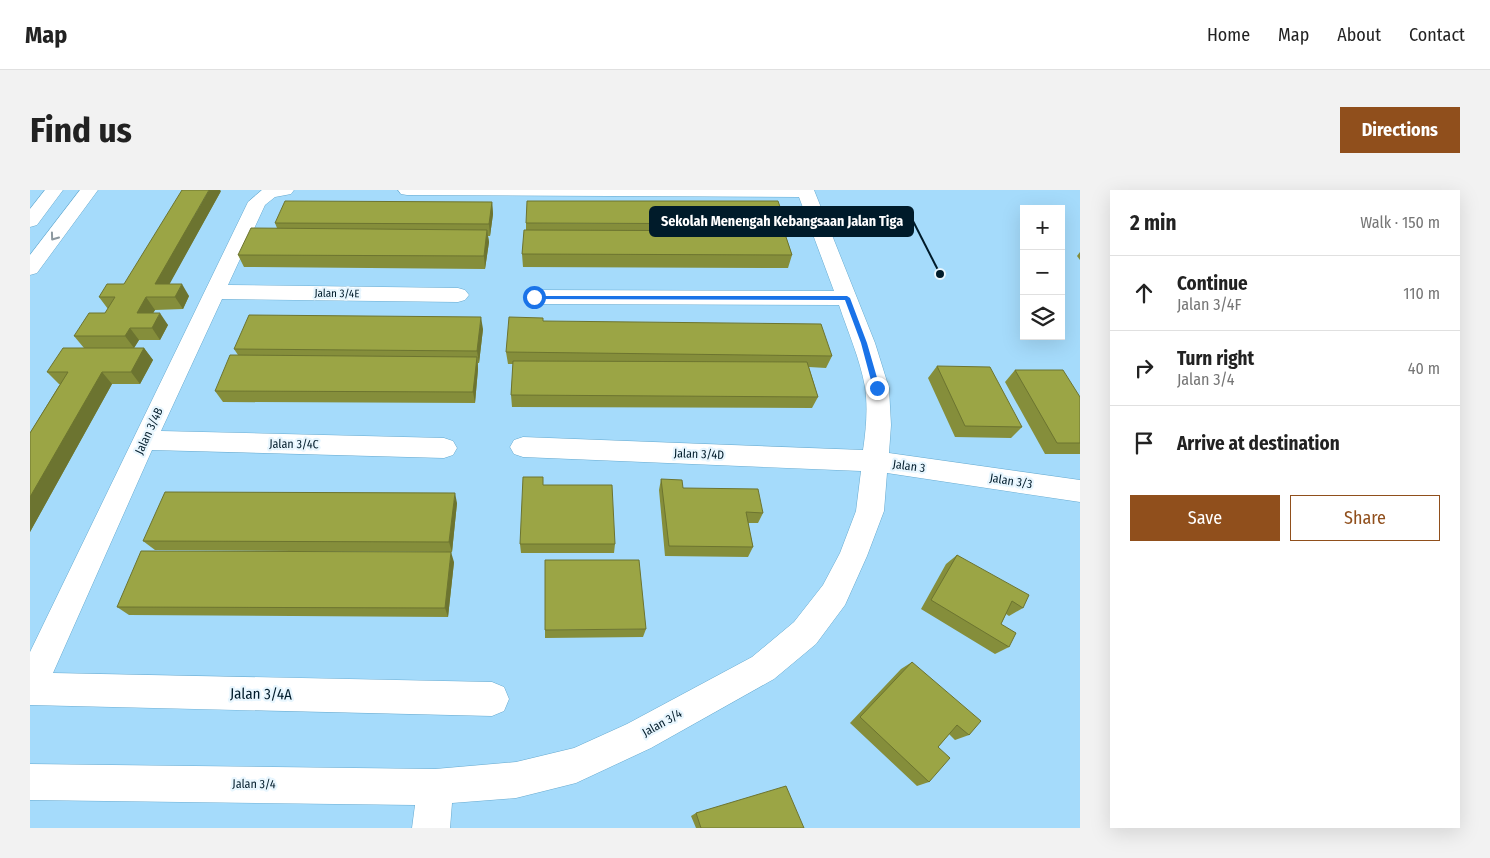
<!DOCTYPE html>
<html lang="en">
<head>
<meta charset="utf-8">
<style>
	:root { --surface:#fff; --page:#f2f2f2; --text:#222; --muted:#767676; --line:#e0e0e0; --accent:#904f1c }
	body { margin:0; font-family:"Fira Sans Condensed",sans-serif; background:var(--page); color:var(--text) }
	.controls { position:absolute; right:15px; top:15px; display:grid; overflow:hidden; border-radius:0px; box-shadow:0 5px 20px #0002 }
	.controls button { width:45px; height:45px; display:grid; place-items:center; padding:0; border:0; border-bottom:1px solid var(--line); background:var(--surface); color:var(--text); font:25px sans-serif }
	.stop { position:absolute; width:15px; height:15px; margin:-11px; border:4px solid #1a73e8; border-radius:50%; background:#fff }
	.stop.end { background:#1a73e8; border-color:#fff; box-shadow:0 1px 5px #0008 }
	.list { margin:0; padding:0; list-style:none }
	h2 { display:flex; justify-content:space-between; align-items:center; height:65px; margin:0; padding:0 20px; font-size:21px }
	h2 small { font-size:16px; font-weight:400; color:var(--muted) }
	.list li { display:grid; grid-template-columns:32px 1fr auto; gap:15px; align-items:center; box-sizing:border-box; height:75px; padding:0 20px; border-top:1px solid var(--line) }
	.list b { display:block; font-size:19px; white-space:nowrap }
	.list p { margin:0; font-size:16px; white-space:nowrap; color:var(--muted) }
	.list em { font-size:16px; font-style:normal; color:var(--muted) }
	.actions { display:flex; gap:10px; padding:15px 20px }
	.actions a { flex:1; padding:11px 0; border:1px solid var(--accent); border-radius:0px; text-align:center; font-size:18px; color:var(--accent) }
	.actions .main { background:var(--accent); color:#fff }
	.icon { flex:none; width:28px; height:28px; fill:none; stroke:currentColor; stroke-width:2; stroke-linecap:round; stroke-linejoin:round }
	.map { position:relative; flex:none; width:1050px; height:638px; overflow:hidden; border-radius:0px }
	header { display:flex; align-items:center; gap:30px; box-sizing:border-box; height:70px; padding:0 25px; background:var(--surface); border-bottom:1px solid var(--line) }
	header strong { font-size:24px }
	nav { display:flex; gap:28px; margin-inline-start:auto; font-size:18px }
	.intro { display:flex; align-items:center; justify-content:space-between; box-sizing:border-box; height:120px; padding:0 30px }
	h1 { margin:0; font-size:35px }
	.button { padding:12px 22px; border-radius:0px; background:var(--accent); color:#fff; font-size:18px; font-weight:700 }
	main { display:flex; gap:30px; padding:0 30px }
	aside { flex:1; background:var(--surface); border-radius:0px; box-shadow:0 5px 20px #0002 }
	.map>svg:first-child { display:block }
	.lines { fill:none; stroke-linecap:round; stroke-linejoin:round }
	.minor-casing { stroke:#65a9cf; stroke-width:1 }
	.major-casing { stroke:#65a9cf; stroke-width:1 }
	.minor { fill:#fff; fill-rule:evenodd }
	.major { fill:#fff; fill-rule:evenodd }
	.wall { fill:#858e3b }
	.shaded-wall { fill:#6c7430 }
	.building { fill:#9ba545; stroke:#6c7430 }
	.oneway { stroke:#8c989f }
	.route { fill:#1a73e8 }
	.labels { text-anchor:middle; stroke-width:4.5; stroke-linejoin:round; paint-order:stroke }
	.far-street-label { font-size:11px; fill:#001b2a; stroke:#e8f6fe }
	.street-label { font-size:12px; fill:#001b2a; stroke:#e8f6fe }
	.near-street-label { font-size:15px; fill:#001b2a; stroke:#e8f6fe }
	.leader { fill:none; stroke:#001b2a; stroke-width:2 }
	.callout-dot { fill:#001b2a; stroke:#e8f6fe; stroke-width:2 }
	.callout { fill:#001b2a; stroke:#001b2a; stroke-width:2 }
	.callout-label { font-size:14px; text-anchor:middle; font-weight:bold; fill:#fff }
</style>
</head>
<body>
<header>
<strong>Map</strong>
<nav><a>Home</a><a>Map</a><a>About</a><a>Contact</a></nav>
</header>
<div class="intro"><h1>Find us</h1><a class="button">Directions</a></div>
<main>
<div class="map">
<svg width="1050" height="638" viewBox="0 0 1050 638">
	<rect width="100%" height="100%" fill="#a5dbfb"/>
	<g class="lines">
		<g class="minor-casing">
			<path id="minor" d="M232,0H264L261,4L245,7L235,15L198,95L428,98L435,100L439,105L435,110L428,112L192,109L131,241L414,248L423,251L427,258L423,265L414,268L122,260L23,483L462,492L474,497L479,509L474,521L462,526L0,515V462L218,12Z
				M368,0H784L845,153L859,198L861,235L859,263L1050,290V312L857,283L854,321L837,366L815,415L786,454L744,489L621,558L546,593L486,608L422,613L420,638H382L385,615L0,610V574L405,579L486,572L544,558L597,534L722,467L764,432L793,395L810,363L826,321L831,281L493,267L484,264L480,257L484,250L493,247L833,260C836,240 838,218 835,197C830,169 818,142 809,115L504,114L497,112L493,107L497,102L504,100L804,101L769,7L377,5L371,4Z"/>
		</g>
		<g class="major-casing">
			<path id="major" d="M15,0H33L7,35L0,37V19Z
				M50,0H68L7,83L0,85V65Z"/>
		</g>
		<use href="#minor" class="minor"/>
		<use href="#major" class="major"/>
	</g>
	<path class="wall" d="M191,1L139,94L159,106L153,119L125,120L123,123L138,135L130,150H109L104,158H114L123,170L110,194H82L0,342V243L30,194H29L17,182L54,158L44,146L75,123L78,119L69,107L94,94Z
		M462,12L463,24L460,46H458L459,52L455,79L214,77L208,65L247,38L245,33Z
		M496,33L756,34L754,41L762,65L758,78L493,77L492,64L496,40Z
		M1050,62V70L1047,66Z
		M513,131L802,166L796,178L779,177L788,207L782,218L482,217L481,205L483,174H478L476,162Z
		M453,139L449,173H448V179L445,213L193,212L185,201L208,165L204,159Z
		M907,176L992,237L981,248L925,247L898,188Z
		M985,180L1050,207V264H1015L975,192Z
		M631,289L653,298L733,323L728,333H718L723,357L718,367L635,366L629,300Z
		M513,295L585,354L584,363H491L490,354Z
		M427,313L422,362L125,360L113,351Z
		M927,365L993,418L979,426L976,424L971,434L979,457L965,464L891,419L916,374Z
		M424,372L418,427L99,425L87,417Z
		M616,439L613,447L515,448V440Z
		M882,472L939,545L925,550L919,544L908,557L899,592L887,596L820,533L871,479Z
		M666,623L774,638H666L661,626Z"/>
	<path class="shaded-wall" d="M179,0H190L191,1L133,106L125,94Z
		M462,12L463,24L460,46L459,34Z
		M457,40L459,52L455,79L454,66Z
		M152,94L159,106L153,119L145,107Z
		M116,107L125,120L116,135L107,123Z
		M130,123L138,135L130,150L122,138Z
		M451,127L453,139L449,173L447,161Z
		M100,138L109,150L104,158L95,146Z
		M114,158L123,170L110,194L101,182Z
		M447,167L448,179L445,213L443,202Z
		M72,182L82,194L0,342V307Z
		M425,303L427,313L422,362L419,352Z
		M421,362L424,372L418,427L415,418Z"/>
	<path class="building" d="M152,0H179L125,94H152L145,107H116L107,123H130L122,138H100L95,146H44L59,123H75L85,107H69L77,94H94Z
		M255,11L462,12L459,34L245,33Z
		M497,11H748L756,34L496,33Z
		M221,38L457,40L454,66L208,65Z
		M494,40L754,41L762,65L492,64Z
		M219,125L451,127L447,161L204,159Z
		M479,127L513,128V131L791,134L802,166L476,162Z
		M33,158H114L101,182H72L0,307V243L38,182H17Z
		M200,165L447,167L443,202L185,201Z
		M483,171L777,172L788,207L481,205Z
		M907,176L960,177L992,237L935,236Z
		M985,180H1033L1050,207V253H1027Z
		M493,287H513V295H582L585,354H490Z
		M631,289L652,290L653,298L728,299L733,323L716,322L723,357L639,356Z
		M135,302L425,303L419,352L113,351Z
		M111,361L421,362L415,418L87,417Z
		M927,365L999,405L993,418L982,411L971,434L986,443L979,457L901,410Z
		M515,370H609L616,439L515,440Z
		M882,472L951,531L939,545L927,535L908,557L920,568L899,592L830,527Z
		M756,596L774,638H671L666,623Z"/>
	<defs><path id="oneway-chevron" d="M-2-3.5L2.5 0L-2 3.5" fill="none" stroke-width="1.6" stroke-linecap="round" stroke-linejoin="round" transform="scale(1.25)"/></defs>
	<use class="oneway" href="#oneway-chevron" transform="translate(24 47) rotate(126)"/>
	<path class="route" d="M502,106H817L820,108L837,153L850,198L847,201L843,198L831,153L815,110L504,109H502Z"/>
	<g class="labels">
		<g class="far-street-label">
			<text transform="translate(307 103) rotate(1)" y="4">Jalan 3/4E</text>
		</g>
		<g class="street-label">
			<text transform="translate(119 241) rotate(-65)" y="4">Jalan 3/4B</text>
			<text transform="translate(264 254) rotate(1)" y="4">Jalan 3/4C</text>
			<text transform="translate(669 264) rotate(2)" y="4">Jalan 3/4D</text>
			<text transform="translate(879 276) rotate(8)" y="4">Jalan 3</text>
			<text transform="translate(981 291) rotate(9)" y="4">Jalan 3/3</text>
			<text transform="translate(632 533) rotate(-29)" y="4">Jalan 3/4</text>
			<text transform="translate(224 594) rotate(1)" y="4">Jalan 3/4</text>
		</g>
		<g class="near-street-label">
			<text transform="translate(231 504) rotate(1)" y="5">Jalan 3/4A</text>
		</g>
	</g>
	<path class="leader" d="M910 84L883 31"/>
	<circle class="callout-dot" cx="910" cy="84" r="5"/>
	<rect class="callout" x="620" y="17" width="263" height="29" rx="5"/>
	<g class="callout-label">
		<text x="752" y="36">Sekolah Menengah Kebangsaan Jalan Tiga</text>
	</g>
</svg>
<div class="controls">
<button>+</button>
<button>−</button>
<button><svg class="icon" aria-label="layers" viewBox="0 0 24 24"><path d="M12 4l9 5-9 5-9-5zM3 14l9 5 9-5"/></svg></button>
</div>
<div class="stop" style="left:504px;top:107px"></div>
<div class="stop end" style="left:847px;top:198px"></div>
</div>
<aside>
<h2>2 min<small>Walk · 150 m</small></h2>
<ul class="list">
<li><svg class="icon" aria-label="ahead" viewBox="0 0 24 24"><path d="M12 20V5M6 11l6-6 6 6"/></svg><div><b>Continue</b><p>Jalan 3/4F</p></div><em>110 m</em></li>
<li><svg class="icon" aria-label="right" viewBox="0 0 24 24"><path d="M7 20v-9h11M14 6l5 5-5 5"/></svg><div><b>Turn right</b><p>Jalan 3/4</p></div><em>40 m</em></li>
<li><svg class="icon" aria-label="arrive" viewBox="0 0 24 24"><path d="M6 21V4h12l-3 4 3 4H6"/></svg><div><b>Arrive at destination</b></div></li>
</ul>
<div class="actions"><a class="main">Save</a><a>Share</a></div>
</aside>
</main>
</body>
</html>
